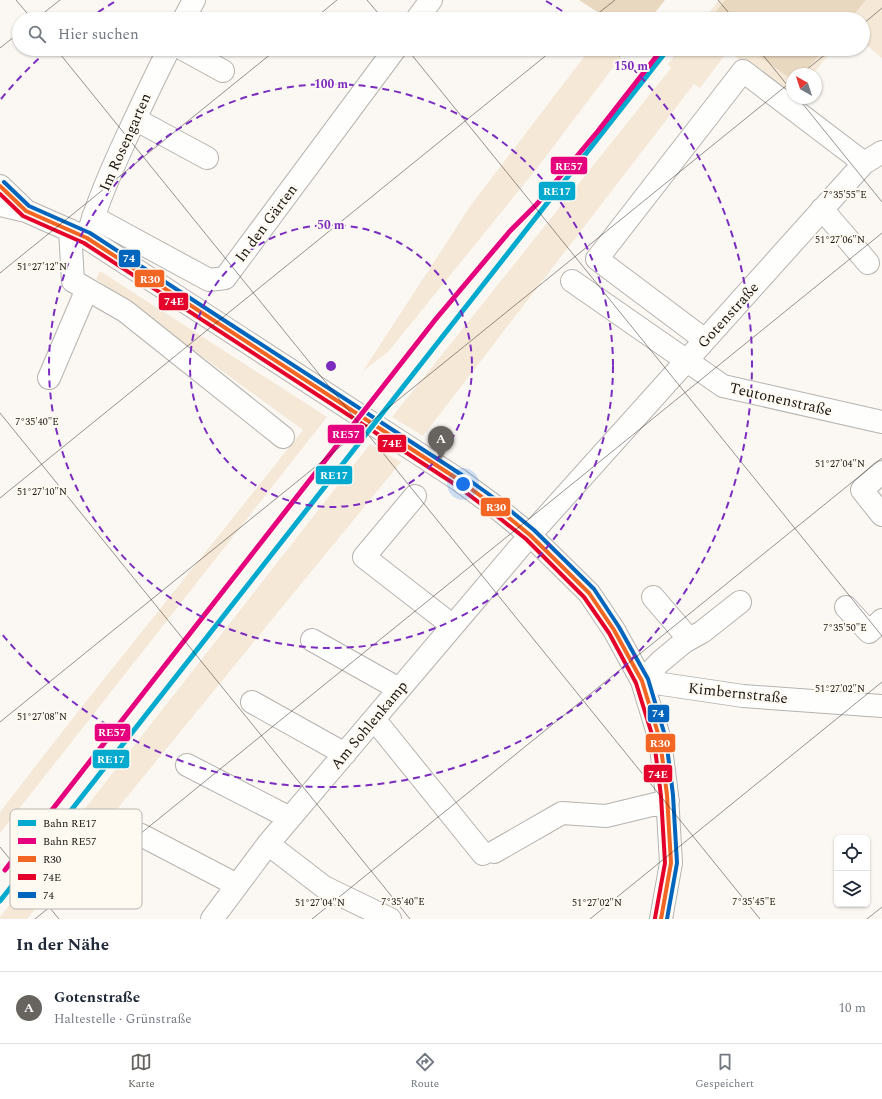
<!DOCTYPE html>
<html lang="de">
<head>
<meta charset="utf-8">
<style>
	:root { --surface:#fff; --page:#f6f6f7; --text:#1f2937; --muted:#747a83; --line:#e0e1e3; --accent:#676460 }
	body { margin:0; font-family:Spectral,serif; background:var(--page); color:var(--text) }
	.controls { position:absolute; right:12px; bottom:12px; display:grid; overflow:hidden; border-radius:6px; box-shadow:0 1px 3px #0004 }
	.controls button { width:36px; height:36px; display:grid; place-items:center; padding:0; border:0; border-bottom:1px solid var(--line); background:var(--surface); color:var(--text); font:20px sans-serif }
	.compass { position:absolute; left:786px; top:68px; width:36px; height:36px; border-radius:50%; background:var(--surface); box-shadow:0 1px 3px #0004; rotate:321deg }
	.you { position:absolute; left:463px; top:484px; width:14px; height:14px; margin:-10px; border:3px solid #fff; border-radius:50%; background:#1a73e8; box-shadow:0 0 0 6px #1a73e833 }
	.badge { display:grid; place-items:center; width:26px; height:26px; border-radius:50%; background:var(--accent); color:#fff; font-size:13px; font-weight:700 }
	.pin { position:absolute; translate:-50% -33px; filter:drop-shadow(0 1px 2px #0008) }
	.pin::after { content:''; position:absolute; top:21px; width:14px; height:12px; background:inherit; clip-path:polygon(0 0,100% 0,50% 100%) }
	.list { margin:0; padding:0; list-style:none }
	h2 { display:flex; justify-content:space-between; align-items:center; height:52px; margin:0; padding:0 16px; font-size:17px }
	h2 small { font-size:13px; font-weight:400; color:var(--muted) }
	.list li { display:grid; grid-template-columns:26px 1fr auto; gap:12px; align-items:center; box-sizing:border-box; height:72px; padding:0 16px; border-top:1px solid var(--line) }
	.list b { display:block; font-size:15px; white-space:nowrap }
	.list p { margin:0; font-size:13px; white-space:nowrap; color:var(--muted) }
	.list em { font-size:13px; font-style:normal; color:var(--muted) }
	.icon { flex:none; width:22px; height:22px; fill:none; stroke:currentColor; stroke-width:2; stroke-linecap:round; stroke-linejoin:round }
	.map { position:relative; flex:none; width:882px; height:919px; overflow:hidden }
	.search { position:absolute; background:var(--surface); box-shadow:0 1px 3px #0004; left:12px; right:12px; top:12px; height:44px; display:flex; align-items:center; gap:10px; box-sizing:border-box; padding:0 14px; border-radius:22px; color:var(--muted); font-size:15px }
	.sheet { height:124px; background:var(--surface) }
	nav { display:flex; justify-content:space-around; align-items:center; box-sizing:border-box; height:56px; border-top:1px solid var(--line); background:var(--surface); font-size:11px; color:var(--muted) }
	nav a { display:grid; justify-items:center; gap:2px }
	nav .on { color:var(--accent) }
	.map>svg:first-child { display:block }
	.green { fill:#f5e8d6 }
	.forest { fill:#e9d8c0 }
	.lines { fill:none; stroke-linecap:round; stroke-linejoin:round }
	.minor-casing { stroke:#b6b3af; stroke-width:24 }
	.minor { stroke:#fefefd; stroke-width:22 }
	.bus-1-casing { stroke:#fef9f1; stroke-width:7 }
	.bus-2-casing { stroke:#fef9f1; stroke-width:7 }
	.bus-3-casing { stroke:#fef9f1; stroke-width:7 }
	.bus-1 { stroke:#f26522; stroke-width:4 }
	.bus-2 { stroke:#e4002b; stroke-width:4 }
	.bus-3 { stroke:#0065bd; stroke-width:4 }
	.rail-1-casing { stroke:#fef9f1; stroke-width:8 }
	.rail-2-casing { stroke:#fef9f1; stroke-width:8 }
	.rail-1 { stroke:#00a9ce; stroke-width:5 }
	.rail-2 { stroke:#e5007d; stroke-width:5 }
	.ticks { fill:none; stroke:#181511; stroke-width:1; stroke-opacity:0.45 }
	.ring { fill:none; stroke:#7b2cbf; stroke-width:2; stroke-dasharray:7 5 }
	.labels { text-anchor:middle; stroke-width:4; stroke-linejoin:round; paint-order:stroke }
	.street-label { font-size:15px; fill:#181511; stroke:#fef9f1 }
	.key { fill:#fef9f1; stroke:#b9b5ae; stroke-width:1 }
	.key-label { font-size:11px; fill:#181511 }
	.ticks-label { font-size:10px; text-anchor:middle; fill:#181511; stroke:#fef9f1; stroke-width:4; stroke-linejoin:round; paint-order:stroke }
	.centre { fill:#7b2cbf; stroke:#fef9f1; stroke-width:2 }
	.ring-label { font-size:12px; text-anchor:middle; font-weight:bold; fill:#7b2cbf; stroke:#fef9f1; stroke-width:4; stroke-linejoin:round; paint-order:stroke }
	.line-badge { stroke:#fef9f1; stroke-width:1.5 }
	.badge-label { font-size:11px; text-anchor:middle; font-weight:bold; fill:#fff }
</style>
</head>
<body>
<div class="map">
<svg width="882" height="919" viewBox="0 0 882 919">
	<rect width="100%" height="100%" fill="#fbf8f4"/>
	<path class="green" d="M719,0H882V58L863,42V19H704Z
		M590,49H627L538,167L388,352L363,371L471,205Z
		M680,49H833L813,74H792V98L728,51L700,88L694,84L423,436L392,417L671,68L668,64Z
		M100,271L327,417L0,833V812L80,709L303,430L96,279Z
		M370,444L401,462L27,919H0V917Z"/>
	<path class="forest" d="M579,0H665L650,19H608Z
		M725,0H866L850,19H710Z
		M749,49H824L803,74H792V80Z"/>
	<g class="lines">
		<g class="minor-casing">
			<path id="minor" d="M184,19L194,0
				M417,19L431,0
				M183,49L223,71
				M135,119L207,158
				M0,186L26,211
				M0,205L26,211L87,238L459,480L497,508L530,535L589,593L614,630L642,681L660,740L667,795L671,863L661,919
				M822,209L868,263
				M93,217L209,280L225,278L395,49
				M70,230L73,281L125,311L283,437
				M89,231C99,197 114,164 129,132C142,104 155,76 169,49
				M572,281L723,386L882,422
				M705,340L597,259L743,71L864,163
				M49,378L87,289
				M882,472L862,490L882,515
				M415,496L364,557L453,626
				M653,597L689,639
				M846,607L869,632L882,620
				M312,640L399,689
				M642,681L743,696L882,706
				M642,681L660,662L684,642L702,632L740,602
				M252,702L345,754
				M374,719L483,854
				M187,765L290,818
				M141,835L237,885
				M268,844L324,887L390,919
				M494,852L562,813L606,816L668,801
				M212,919L268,844L530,535L864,163L882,152"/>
		</g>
		<use href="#minor" class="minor"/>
		<g class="bus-1-casing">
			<path id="bus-1" d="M0,186L26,211L87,238L459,480L497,508L530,535L589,593L614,630L642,681L660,740L667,795L671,863L661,919"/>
		</g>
		<g class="bus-2-casing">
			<path id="bus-2" d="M0,194L23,216L84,243L456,485L493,513L526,539L584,597L609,633L636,683L654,741L661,796L665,863L655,918"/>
		</g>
		<g class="bus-3-casing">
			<path id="bus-3" d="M4,182L29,206L90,233L462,475L501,503L534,530L594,589L619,627L648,679L666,739L673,795L677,863L667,919"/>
		</g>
		<use href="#bus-1" class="bus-1"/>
		<use href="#bus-2" class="bus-2"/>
		<use href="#bus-3" class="bus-3"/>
		<g class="rail-1-casing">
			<path id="rail-1" d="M0,901L668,49"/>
		</g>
		<g class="rail-2-casing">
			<path id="rail-2" d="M5,870L435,320L510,231L537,204L598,131L659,53"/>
		</g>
		<use href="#rail-1" class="rail-1"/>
		<use href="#rail-2" class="rail-2"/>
	</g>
	<path class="ticks" d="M16,0L32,19M367,0L383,19M718,0L734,19M36,19L60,0M314,19L337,0M591,19L615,0M863,24L882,8M0,48L19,33M56,49L760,919M407,49L882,636M758,49L792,91M801,74L832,49M798,98L882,202M0,273L277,49M0,413L410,919M0,498L554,49M0,722L792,81M0,847L59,919M35,919L882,233M312,919L882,458M590,919L882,682M867,919L882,907"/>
	<g class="ring">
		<circle cx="331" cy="366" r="141"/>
		<circle cx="331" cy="366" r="282"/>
		<path d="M1 99A424 424 0 0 1 47 51M88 19A424 424 0 0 1 116 1M546 1A424 424 0 0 1 574 19M615 51A424 424 0 1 1 1 633"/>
	</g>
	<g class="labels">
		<g class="street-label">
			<text transform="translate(125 142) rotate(-66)" y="5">Im Rosengarten</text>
			<text transform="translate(266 223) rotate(-53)" y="5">In den Gärten</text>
			<text transform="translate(728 315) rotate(-48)" y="5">Gotenstraße</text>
			<text transform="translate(781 399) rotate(13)" y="5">Teutonenstraße</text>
			<text transform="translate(738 693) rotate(6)" y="5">Kimbernstraße</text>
			<text transform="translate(369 725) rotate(-50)" y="5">Am Sohlenkamp</text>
		</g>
	</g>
	<rect x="10" y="809" width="132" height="100" rx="6" class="key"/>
	<rect x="18" y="820" width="18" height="6" fill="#00a9ce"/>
	<rect x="18" y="838" width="18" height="6" fill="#e5007d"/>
	<rect x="18" y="856" width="18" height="6" fill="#f26522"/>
	<rect x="18" y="874" width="18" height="6" fill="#e4002b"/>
	<rect x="18" y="892" width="18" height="6" fill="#0065bd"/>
	<g class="key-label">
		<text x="43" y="827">Bahn RE17</text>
		<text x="43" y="845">Bahn RE57</text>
		<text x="43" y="863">R30</text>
		<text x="43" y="881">74E</text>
		<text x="43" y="899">74</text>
	</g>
	<g class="ticks-label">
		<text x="845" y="198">7°35'55"E</text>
		<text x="840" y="243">51°27'06"N</text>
		<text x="42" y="270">51°27'12"N</text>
		<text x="37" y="425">7°35'40"E</text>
		<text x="840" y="467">51°27'04"N</text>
		<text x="42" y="495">51°27'10"N</text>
		<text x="845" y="631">7°35'50"E</text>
		<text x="840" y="692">51°27'02"N</text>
		<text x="42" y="720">51°27'08"N</text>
		<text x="403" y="905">7°35'40"E</text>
		<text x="754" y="905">7°35'45"E</text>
		<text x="320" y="906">51°27'04"N</text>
		<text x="597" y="906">51°27'02"N</text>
	</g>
	<circle cx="331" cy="366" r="6" class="centre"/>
	<g class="ring-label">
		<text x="631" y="70">150 m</text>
		<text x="331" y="88">100 m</text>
		<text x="331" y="229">50 m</text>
	</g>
	<g class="line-badge">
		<rect x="550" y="156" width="38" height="19" rx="4" fill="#e5007d"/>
		<rect x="538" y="181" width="38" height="20" rx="4" fill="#00a9ce"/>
		<rect x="118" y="249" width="23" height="19" rx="4" fill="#0065bd"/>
		<rect x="134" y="269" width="31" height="19" rx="4" fill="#f26522"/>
		<rect x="158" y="292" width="31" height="19" rx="4" fill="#e4002b"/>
		<rect x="327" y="424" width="38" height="20" rx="4" fill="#e5007d"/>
		<rect x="377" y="434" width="30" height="19" rx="4" fill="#e4002b"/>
		<rect x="315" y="465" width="38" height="20" rx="4" fill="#00a9ce"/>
		<rect x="480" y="497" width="31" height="20" rx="4" fill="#f26522"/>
		<rect x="647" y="704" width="23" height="19" rx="4" fill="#0065bd"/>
		<rect x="94" y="723" width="37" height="19" rx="4" fill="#e5007d"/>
		<rect x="645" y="733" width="31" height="20" rx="4" fill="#f26522"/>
		<rect x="92" y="749" width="38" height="20" rx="4" fill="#00a9ce"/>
		<rect x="643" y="764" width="30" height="19" rx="4" fill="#e4002b"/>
	</g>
	<g class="badge-label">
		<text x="569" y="170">RE57</text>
		<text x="557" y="195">RE17</text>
		<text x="129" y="262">74</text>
		<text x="150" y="283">R30</text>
		<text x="174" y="305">74E</text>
		<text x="346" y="438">RE57</text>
		<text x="392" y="447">74E</text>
		<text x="334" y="479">RE17</text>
		<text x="496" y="511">R30</text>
		<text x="658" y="717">74</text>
		<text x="112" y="736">RE57</text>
		<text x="660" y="747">R30</text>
		<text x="111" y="763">RE17</text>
		<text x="658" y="778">74E</text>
	</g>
</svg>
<div class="controls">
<button><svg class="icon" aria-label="locate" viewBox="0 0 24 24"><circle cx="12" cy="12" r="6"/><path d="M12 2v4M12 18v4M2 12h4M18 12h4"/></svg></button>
<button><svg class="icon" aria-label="layers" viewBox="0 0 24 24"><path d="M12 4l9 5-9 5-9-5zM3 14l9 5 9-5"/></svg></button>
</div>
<svg class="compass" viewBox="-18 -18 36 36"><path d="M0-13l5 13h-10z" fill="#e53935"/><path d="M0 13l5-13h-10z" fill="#747a83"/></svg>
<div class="you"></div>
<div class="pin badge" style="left:441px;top:459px">A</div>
<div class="search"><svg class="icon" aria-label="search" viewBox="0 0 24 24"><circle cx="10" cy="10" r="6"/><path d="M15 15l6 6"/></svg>Hier suchen</div>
</div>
<section class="sheet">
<h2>In der Nähe<small></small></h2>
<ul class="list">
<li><span class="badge">A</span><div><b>Gotenstraße</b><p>Haltestelle · Grünstraße</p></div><em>10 m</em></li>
</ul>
</section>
<nav>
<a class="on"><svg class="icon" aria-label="map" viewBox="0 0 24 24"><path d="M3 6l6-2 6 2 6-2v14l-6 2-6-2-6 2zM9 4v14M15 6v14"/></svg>Karte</a>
<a><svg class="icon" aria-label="directions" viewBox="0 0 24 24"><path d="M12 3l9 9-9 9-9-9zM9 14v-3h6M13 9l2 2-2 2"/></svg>Route</a>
<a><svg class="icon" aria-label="saved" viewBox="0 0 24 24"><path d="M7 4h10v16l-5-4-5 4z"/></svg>Gespeichert</a>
</nav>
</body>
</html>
